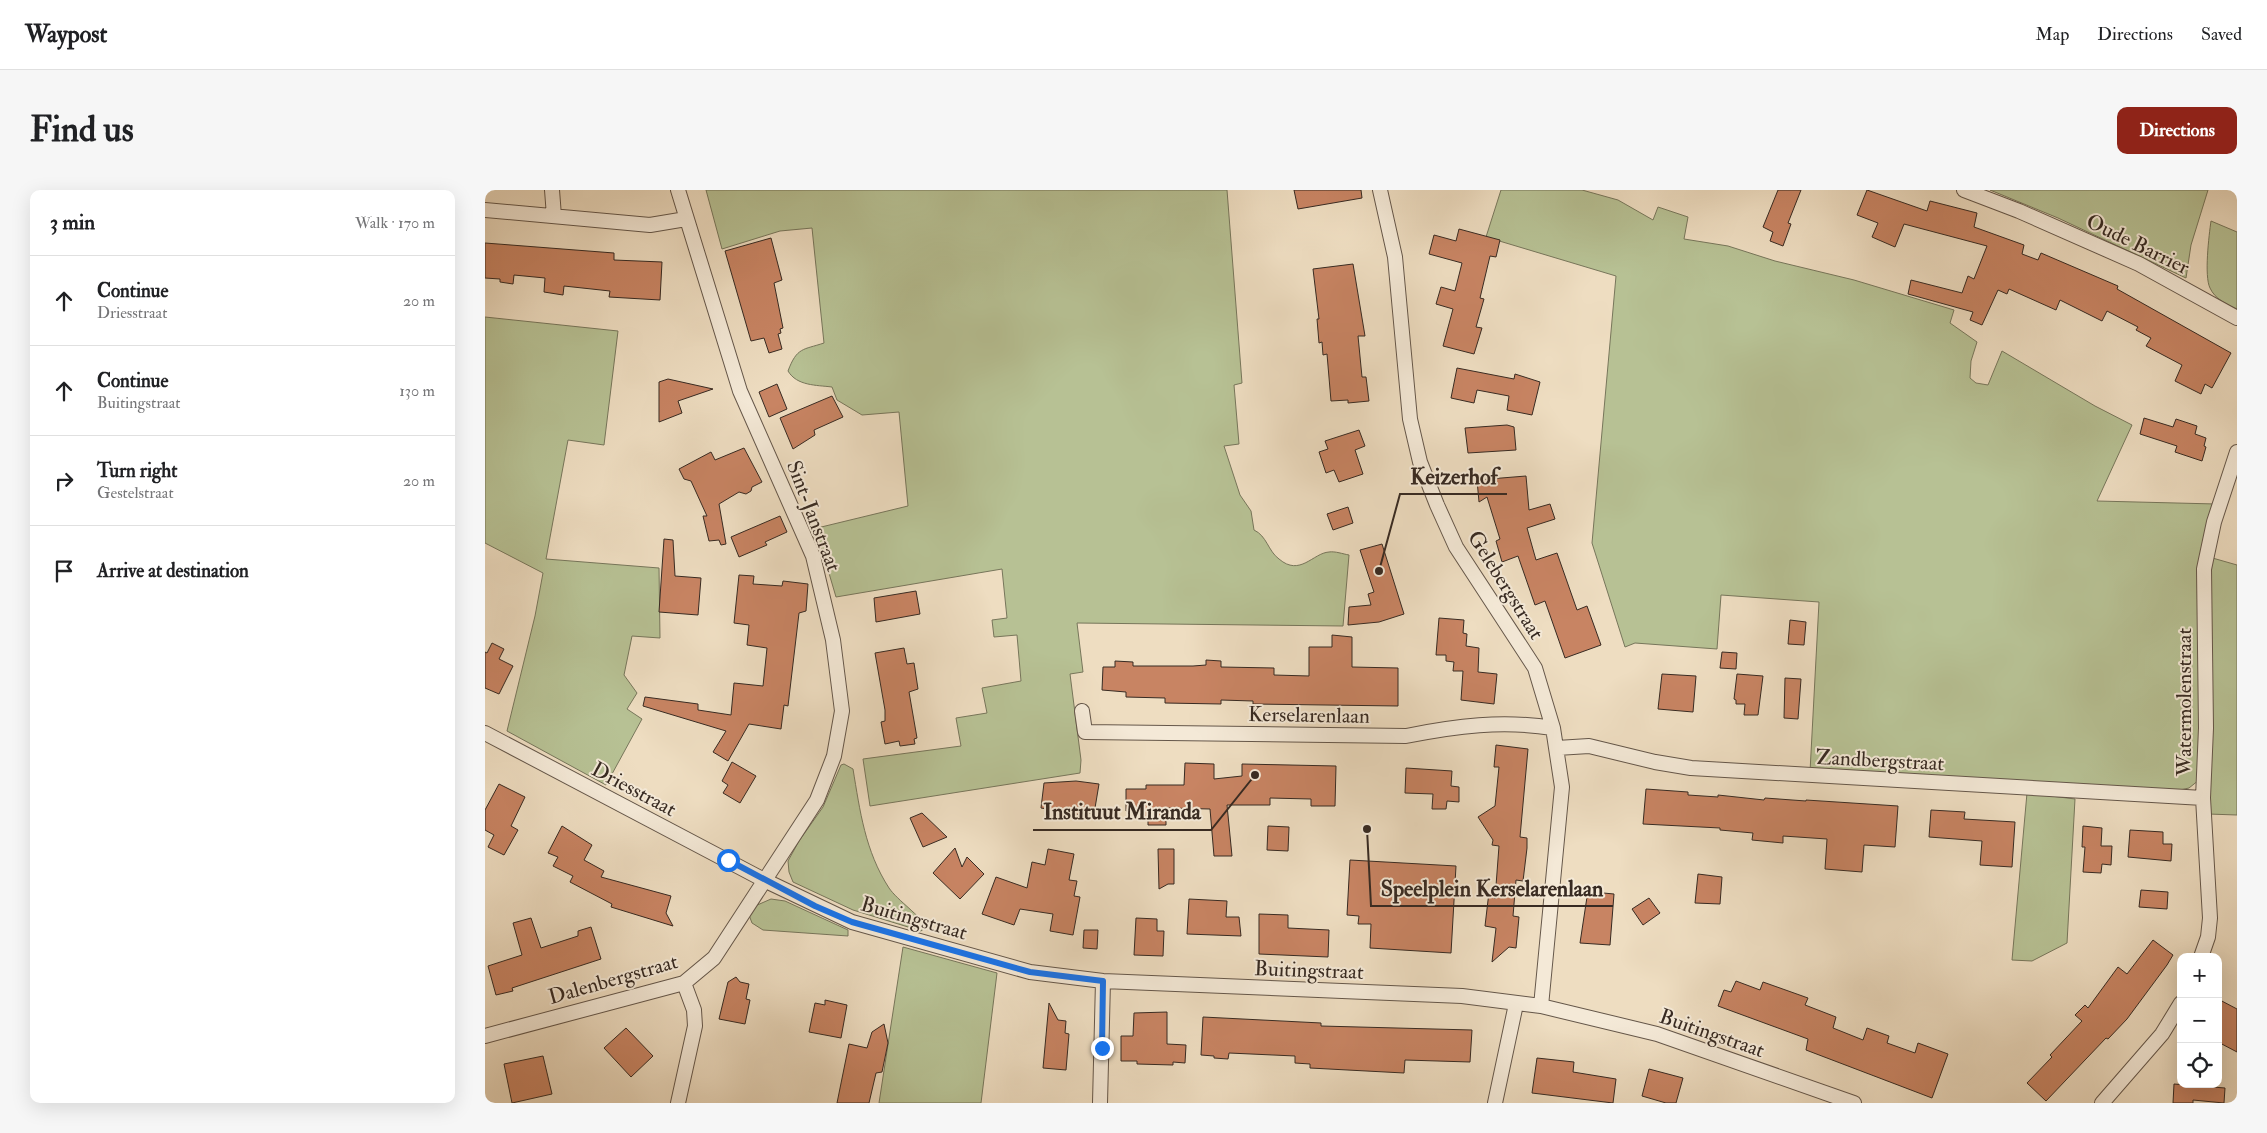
<!DOCTYPE html>
<html lang="en">
<head>
<meta charset="utf-8">
<style>
	:root { --surface:#fff; --page:#f6f6f6; --text:#202124; --muted:#757577; --line:#e0e0e0; --accent:#8f2418 }
	body { margin:0; font-family:"IM FELL Double Pica",serif; background:var(--page); color:var(--text) }
	.controls { position:absolute; right:15px; bottom:15px; display:grid; overflow:hidden; border-radius:10px; box-shadow:0 5px 20px #0002 }
	.controls button { width:45px; height:45px; display:grid; place-items:center; padding:0; border:0; border-bottom:1px solid var(--line); background:var(--surface); color:var(--text); font:25px sans-serif }
	.stop { position:absolute; width:15px; height:15px; margin:-11px; border:4px solid #1a73e8; border-radius:50%; background:#fff }
	.stop.end { background:#1a73e8; border-color:#fff; box-shadow:0 1px 5px #0008 }
	.list { margin:0; padding:0; list-style:none }
	h2 { display:flex; justify-content:space-between; align-items:center; height:65px; margin:0; padding:0 20px; font-size:21px }
	h2 small { font-size:16px; font-weight:400; color:var(--muted) }
	.list li { display:grid; grid-template-columns:32px 1fr auto; gap:15px; align-items:center; box-sizing:border-box; height:90px; padding:0 20px; border-top:1px solid var(--line) }
	.list b { display:block; font-size:19px; white-space:nowrap }
	.list p { margin:0; font-size:16px; white-space:nowrap; color:var(--muted) }
	.list em { font-size:16px; font-style:normal; color:var(--muted) }
	.icon { flex:none; width:28px; height:28px; fill:none; stroke:currentColor; stroke-width:2; stroke-linecap:round; stroke-linejoin:round }
	.map { position:relative; flex:none; width:1752px; height:913px; overflow:hidden; border-radius:10px }
	header { display:flex; align-items:center; gap:30px; box-sizing:border-box; height:70px; padding:0 25px; background:var(--surface); border-bottom:1px solid var(--line) }
	header strong { font-size:24px }
	nav { display:flex; gap:28px; margin-inline-start:auto; font-size:18px }
	.intro { display:flex; align-items:center; justify-content:space-between; box-sizing:border-box; height:120px; padding:0 30px }
	h1 { margin:0; font-size:35px }
	.button { padding:12px 22px; border-radius:10px; background:var(--accent); color:#fff; font-size:18px; font-weight:700 }
	main { display:flex; gap:30px; padding:0 30px }
	aside { flex:1; background:var(--surface); border-radius:10px; box-shadow:0 5px 20px #0002 }
	.map>svg:first-child { display:block }
	.green { fill:#b7c194; stroke:#77765b }
	.building { fill:#c88463; stroke:#372a22 }
	.lines { fill:none; stroke-linecap:round; stroke-linejoin:round }
	.street-casing { stroke:#65574a; stroke-width:16 }
	.street { stroke:#f4e9d7; stroke-width:14 }
	.route { stroke:#1a73e8; stroke-width:6 }
	.labels { text-anchor:middle; stroke-width:4; stroke-linejoin:round; paint-order:stroke }
	.street-label { font-size:21px; fill:#372a22; stroke:#f4e9d7 }
	.leader { fill:none; stroke:#372a22; stroke-width:2 }
	.callout-dot { fill:#372a22; stroke:#f4e9d7; stroke-width:2 }
	.callout-label { font-size:22px; text-anchor:middle; font-weight:bold; fill:#372a22; stroke:#f4e9d7; stroke-width:4; stroke-linejoin:round; paint-order:stroke }
</style>
</head>
<body>
<header>
<strong>Waypost</strong>
<nav><a>Map</a><a>Directions</a><a>Saved</a></nav>
</header>
<div class="intro"><h1>Find us</h1><a class="button">Directions</a></div>
<main>
<aside>
<h2>3 min<small>Walk · 170 m</small></h2>
<ul class="list">
<li><svg class="icon" aria-label="ahead" viewBox="0 0 24 24"><path d="M12 20V5M6 11l6-6 6 6"/></svg><div><b>Continue</b><p>Driesstraat</p></div><em>20 m</em></li>
<li><svg class="icon" aria-label="ahead" viewBox="0 0 24 24"><path d="M12 20V5M6 11l6-6 6 6"/></svg><div><b>Continue</b><p>Buitingstraat</p></div><em>130 m</em></li>
<li><svg class="icon" aria-label="right" viewBox="0 0 24 24"><path d="M7 20v-9h11M14 6l5 5-5 5"/></svg><div><b>Turn right</b><p>Gestelstraat</p></div><em>20 m</em></li>
<li><svg class="icon" aria-label="arrive" viewBox="0 0 24 24"><path d="M6 21V4h12l-3 4 3 4H6"/></svg><div><b>Arrive at destination</b></div></li>
</ul>
</aside>
<div class="map">
<svg width="1752" height="913" viewBox="0 0 1752 913">
	<rect width="100%" height="100%" fill="#eeddc1"/>
	<filter id="stains"><feTurbulence type="fractalNoise" baseFrequency=".004" numOctaves="4"/><feColorMatrix values="0 0 0 0 .2 0 0 0 0 .09 0 0 0 0 .02 0 0 0 .5 -.17"/></filter>
	<radialGradient id="worn" r=".72"><stop offset=".6" stop-color="#630" stop-opacity="0"/><stop offset="1" stop-color="#630" stop-opacity=".3"/></radialGradient>
	<path class="green" d="M221,0H742L757,193L749,195L754,254L739,256L755,305L766,321L769,340C782,346 783,361 794,369C815,387 828,363 844,362C850,361 858,364 864,365L858,436L592,433L598,482L585,484L596,570L595,583L385,616L378,569L476,556L471,528L502,523L497,498L536,491L532,445L509,447L507,430L522,428L517,379L351,407L336,356L328,339L423,316L414,222L377,225L352,210L347,197C331,195 312,196 303,181C312,157 318,160 339,153L327,38L295,41L237,59Z
		M1016,0H1097L1133,10L1168,30L1173,17L1203,27L1199,49L1243,56L1290,71L1369,90L1469,120L1465,133L1492,152L1486,171L1485,188L1491,193L1503,195L1517,161L1610,216L1647,235L1612,311L1731,314L1720,350L1717,534L1714,590L1704,598L1695,600L1325,582L1334,412L1236,405L1232,459L1150,453L1140,457L1107,353L1131,86L1001,47Z
		M1505,0H1723L1706,55L1701,88L1573,28Z
		M1726,31L1752,42V119C1741,114 1730,109 1725,98C1719,86 1724,45 1726,31Z
		M0,127L133,141L119,255L83,250L61,369L174,378L175,448L147,446L139,485L152,503L142,519L157,529L121,595L22,541L50,426L58,383L0,353Z
		M1724,367L1752,375V625L1723,624Z
		M359,574L368,579C375,621 380,661 404,698C412,710 437,727 441,737L436,741L368,720L308,692L304,682L303,671L314,651L338,617L356,575Z
		M1542,603L1590,609L1582,753L1547,771L1527,770Z
		M286,709L300,711L363,740V746L278,740L267,733L264,725L270,716Z
		M418,757L512,783L496,913H394Z"/>
	<path class="building" d="M809,0H876L877,8L813,19Z
		M1293,0H1316L1303,33L1306,34L1298,56L1285,51L1288,42L1278,37Z
		M1382,0L1442,21L1445,11L1492,23L1489,37L1539,55L1537,64L1553,70L1556,63L1633,96L1632,99L1746,163L1727,198L1720,194L1716,204L1690,191L1697,175L1661,156L1666,148L1651,140L1653,137L1622,121L1617,131L1575,110L1571,120L1524,99L1522,104L1513,100L1497,135L1485,130L1488,122L1423,104L1426,90L1477,103L1483,86L1489,89L1502,56L1419,34L1410,57L1387,47L1393,33L1372,25Z
		M974,39L1015,50L1011,67L1005,66L995,108L999,109L991,137L997,138L989,164L958,156L968,119L951,114L956,97L970,101L977,73L944,64L949,45L971,51Z
		M286,48L297,90L289,93L298,138L295,139L296,143L293,144L297,159L284,163L279,148L266,151L240,61Z
		M0,53L129,63V70L177,72L175,110L124,107L125,101L79,96L78,105L59,102L60,88L29,85L28,94L15,92V89L0,88Z
		M868,74L880,146H873L877,187H881L884,211L863,213V210L846,211L842,164L838,165L837,152L834,153L832,129H834L828,79Z
		M972,178L1029,189L1030,184L1055,192L1047,225L1022,220L1024,206L992,200L989,213L966,208Z
		M183,189L228,199L193,211L197,223L174,232V192Z
		M292,194L302,219L284,227L274,202Z
		M347,206L358,227L329,240L330,245L308,259L295,228Z
		M1659,228L1688,237L1691,229L1712,236L1710,244L1721,248L1719,256L1721,257L1717,271L1690,262L1692,256L1655,244Z
		M1022,235L1029,237L1031,260L983,263L980,238Z
		M874,240L880,256L870,260L878,284L854,292L849,280L841,283L834,262L843,259L840,251Z
		M259,258L277,292L267,297L266,301L261,304L254,302L234,314L241,354L236,355L234,350L224,351L218,326H222L206,291L199,289L194,279L226,262L230,270Z
		M1041,286L1044,320L1065,314L1070,329L1042,338L1051,370L1072,363L1092,420L1102,416L1116,455L1080,468L1060,411L1050,415L1033,366L1017,372L1011,351L1015,349L1002,307L994,312L992,290Z
		M863,317L868,333L848,340L842,324Z
		M295,326L302,342L280,352L282,355L254,367L246,347Z
		M179,349L188,350L190,386L216,388L213,425L174,422Z
		M897,354L919,424L894,432L863,435L864,417L886,415L883,404L889,402L875,360Z
		M254,385L269,386L268,394L297,396L298,391L323,394L321,421L314,423L303,516L299,515L296,539L264,534L243,571L228,562L241,541L158,516L160,507L213,514V520L246,525L249,493L278,496L282,458L262,455L264,435L249,433Z
		M431,401L435,424L391,432L389,408Z
		M954,428L979,430L978,443L982,444L981,456L994,458L993,482L1012,484L1009,514L976,510L978,481H968L969,472L961,471V465H951Z
		M1305,430L1321,432L1319,455L1303,454Z
		M847,445L867,447V477L913,478V516L768,514V511L736,510V514L680,513V508L641,507V502L617,500L618,477H630V471L648,472V476H708L721,475V470L736,471V477L789,478V485L824,486V457H847Z
		M7,453L19,459L14,469L28,476L14,504L0,498V462L2,463Z
		M419,458L422,474L429,473L433,499L424,502L432,548L429,549L430,554L415,556L414,551L400,554L396,532L400,531V520L390,463Z
		M1237,462L1252,463L1251,479L1235,478Z
		M1177,484L1211,486L1208,522L1173,519Z
		M1252,484L1278,486L1273,525H1259L1260,514H1251V510L1249,509Z
		M1300,488L1316,489L1313,529L1299,528Z
		M1011,555L1043,559L1035,647L1042,648V658L1038,691L1031,690L1028,726L1034,727L1031,758L1024,757L1007,772L1011,738L1000,736L1004,702L1010,709L1014,656L1007,655L1008,650L993,627L1010,616L1014,577H1009Z
		M247,572L271,586L255,613L238,603L243,595L237,591Z
		M700,573L729,574V589L757,586V574L851,576L850,616H826V609L785,608V615H742L747,666H729L725,619L681,618V635H663V628L652,627V622L641,621V599H661V595H699Z
		M921,578L967,581L966,596L974,597V612L962,611L961,619H947L948,604L920,603Z
		M591,591L614,594L609,624L596,622V625L556,618L559,593Z
		M14,594L40,607L26,636L33,640L19,665L3,657L9,645L0,640V620Z
		M1161,599L1203,602V605L1233,607V605L1279,610L1280,608L1321,611V610L1413,616L1410,657L1379,655L1377,682L1340,679L1342,649L1298,646V653L1267,650L1268,643L1235,640V638L1158,634Z
		M1446,620L1480,622L1479,629L1530,632L1527,677L1495,675L1497,651L1444,647Z
		M437,623L462,647L438,657L425,628Z
		M77,636L107,655L99,670L119,681L116,687L186,706L181,723L188,736L126,717L127,714L85,692L88,686L68,676L73,667L63,663Z
		M783,636L804,637L803,661L782,660Z
		M1598,636L1617,638L1616,656H1627L1626,675L1617,674L1616,683L1598,682L1600,657H1597Z
		M1645,640L1678,642V654H1687L1686,671L1643,667Z
		M470,658L477,677L482,667L499,684L475,709L448,683Z
		M563,659L589,664L584,690L592,691L589,706L595,707L588,745L565,741L568,724L535,719L529,735L497,724L511,687L542,698L547,672L560,675Z
		M673,659H689V694H683L674,699Z
		M865,670L971,676L966,763L885,758L886,734H873L874,726L862,725Z
		M1213,684L1237,687L1235,714L1210,713Z
		M1656,700L1683,702L1682,719L1654,717Z
		M1108,702L1129,704L1125,755L1095,753L1102,707H1108Z
		M1164,708L1175,723L1158,735L1147,719Z
		M704,709L742,711L741,727H754L756,746L702,744Z
		M774,724L803,725V738L844,740L843,767L774,764Z
		M46,728L56,758L93,746V741L106,737L116,769L27,798L28,801L11,805L3,776L37,765L28,733Z
		M651,728L672,729V741H679L678,766L649,765Z
		M599,740H613L612,759L598,758Z
		M1668,750L1688,765L1682,775L1642,829L1623,849L1621,848L1561,911L1542,893L1567,867L1565,865L1597,831L1590,825L1600,815L1603,818L1633,777L1642,784Z
		M251,787L255,792L264,794L261,809L265,810L260,834L234,829L243,792Z
		M1251,791L1275,800L1278,792L1323,808L1320,815L1351,827L1348,838L1378,850L1382,838L1404,846L1402,853L1430,863L1433,853L1463,864L1447,908L1321,860L1323,849L1233,816L1239,800L1246,802Z
		M1733,809L1752,819V862L1733,852Z
		M340,810L362,815L356,848L324,842L330,813L340,815Z
		M564,813L573,830L581,831L580,843L584,844L581,880L558,878Z
		M682,822V854L701,855L700,873L688,872V875L652,874V871H636V846H648L649,823Z
		M718,827L836,833V836L987,840L985,872L920,870L919,883L825,878V874L810,873V866L744,863L743,869L729,868V866L716,865Z
		M399,834L403,853L397,882L391,883L384,913H352L364,854L382,858L387,842Z
		M141,838L168,866L146,887L119,858Z
		M58,866L67,904L27,913L19,874Z
		M1052,868L1089,872L1088,882L1131,889L1128,913L1047,903Z
		M1164,879L1198,888L1191,913H1181L1157,906Z
		M1689,894L1740,898L1739,913L1708,910V913H1688Z"/>
	<g class="lines">
		<g class="street-casing">
			<path id="street" d="M67,0L69,26
				M895,0L910,67L925,229L935,272L952,315L971,357L1050,478L1068,538L1077,597L1056,816
				M1479,0L1534,21L1654,74L1752,128
				M0,20L165,35L201,29
				M597,521L600,542L921,546C971,536 1017,530 1068,538
				M0,543L279,690L367,732L545,782L618,791L977,806L1056,816L1172,844L1369,913
				M1072,558L1104,556L1170,572L1206,578L1718,608
				M1716,767L1723,747L1725,728L1718,608L1721,538L1719,379L1729,332L1752,262
				M0,846L199,793L229,768L332,610L349,566L357,521L348,450L328,366L255,201L193,0
				M193,913L210,836L209,820L199,793
				M615,913L618,791
				M1010,913L1031,814
				M1617,913L1677,844L1696,813"/>
		</g>
		<use href="#street" class="street"/>
	</g>
	<g class="lines">
		<path class="route" d="M243,670L330,716L367,732L545,782L618,791L617,858"/>
	</g>
	<g class="labels">
		<g class="street-label">
			<text transform="translate(1653 54) rotate(26)" y="7">Oude Barrier</text>
			<text transform="translate(329 326) rotate(69)" y="7">Sint-Janstraat</text>
			<text transform="translate(1021 395) rotate(58)" y="7">Gelebergstraat</text>
			<text transform="translate(1699 512) rotate(-90)" y="7">Watermolenstraat</text>
			<text transform="translate(824 525) rotate(1)" y="7">Kerselarenlaan</text>
			<text transform="translate(1395 570) rotate(3)" y="7">Zandbergstraat</text>
			<text transform="translate(149 599) rotate(28)" y="7">Driesstraat</text>
			<text transform="translate(429 728) rotate(16)" y="7">Buitingstraat</text>
			<text transform="translate(824 780) rotate(2)" y="7">Buitingstraat</text>
			<text transform="translate(128 789) rotate(-16)" y="7">Dalenbergstraat</text>
			<text transform="translate(1227 843) rotate(19)" y="7">Buitingstraat</text>
		</g>
	</g>
	<path class="leader" d="M894 381L915 304H1022M770 585L726 640H548M882 639L886 716H1128"/>
	<g class="callout-dot">
		<circle cx="894" cy="381" r="5"/>
		<circle cx="770" cy="585" r="5"/>
		<circle cx="882" cy="639" r="5"/>
	</g>
	<g class="callout-label">
		<text x="969" y="294">Keizerhof</text>
		<text x="637" y="629">Instituut Miranda</text>
		<text x="1007" y="706">Speelplein Kerselarenlaan</text>
	</g>
	<rect width="100%" height="100%" filter="url(#stains)"/>
	<rect width="100%" height="100%" fill="url(#worn)"/>
</svg>
<div class="controls">
<button>+</button>
<button>−</button>
<button><svg class="icon" aria-label="locate" viewBox="0 0 24 24"><circle cx="12" cy="12" r="6"/><path d="M12 2v4M12 18v4M2 12h4M18 12h4"/></svg></button>
</div>
<div class="stop" style="left:243px;top:670px"></div>
<div class="stop end" style="left:617px;top:858px"></div>
</div>
</main>
</body>
</html>
